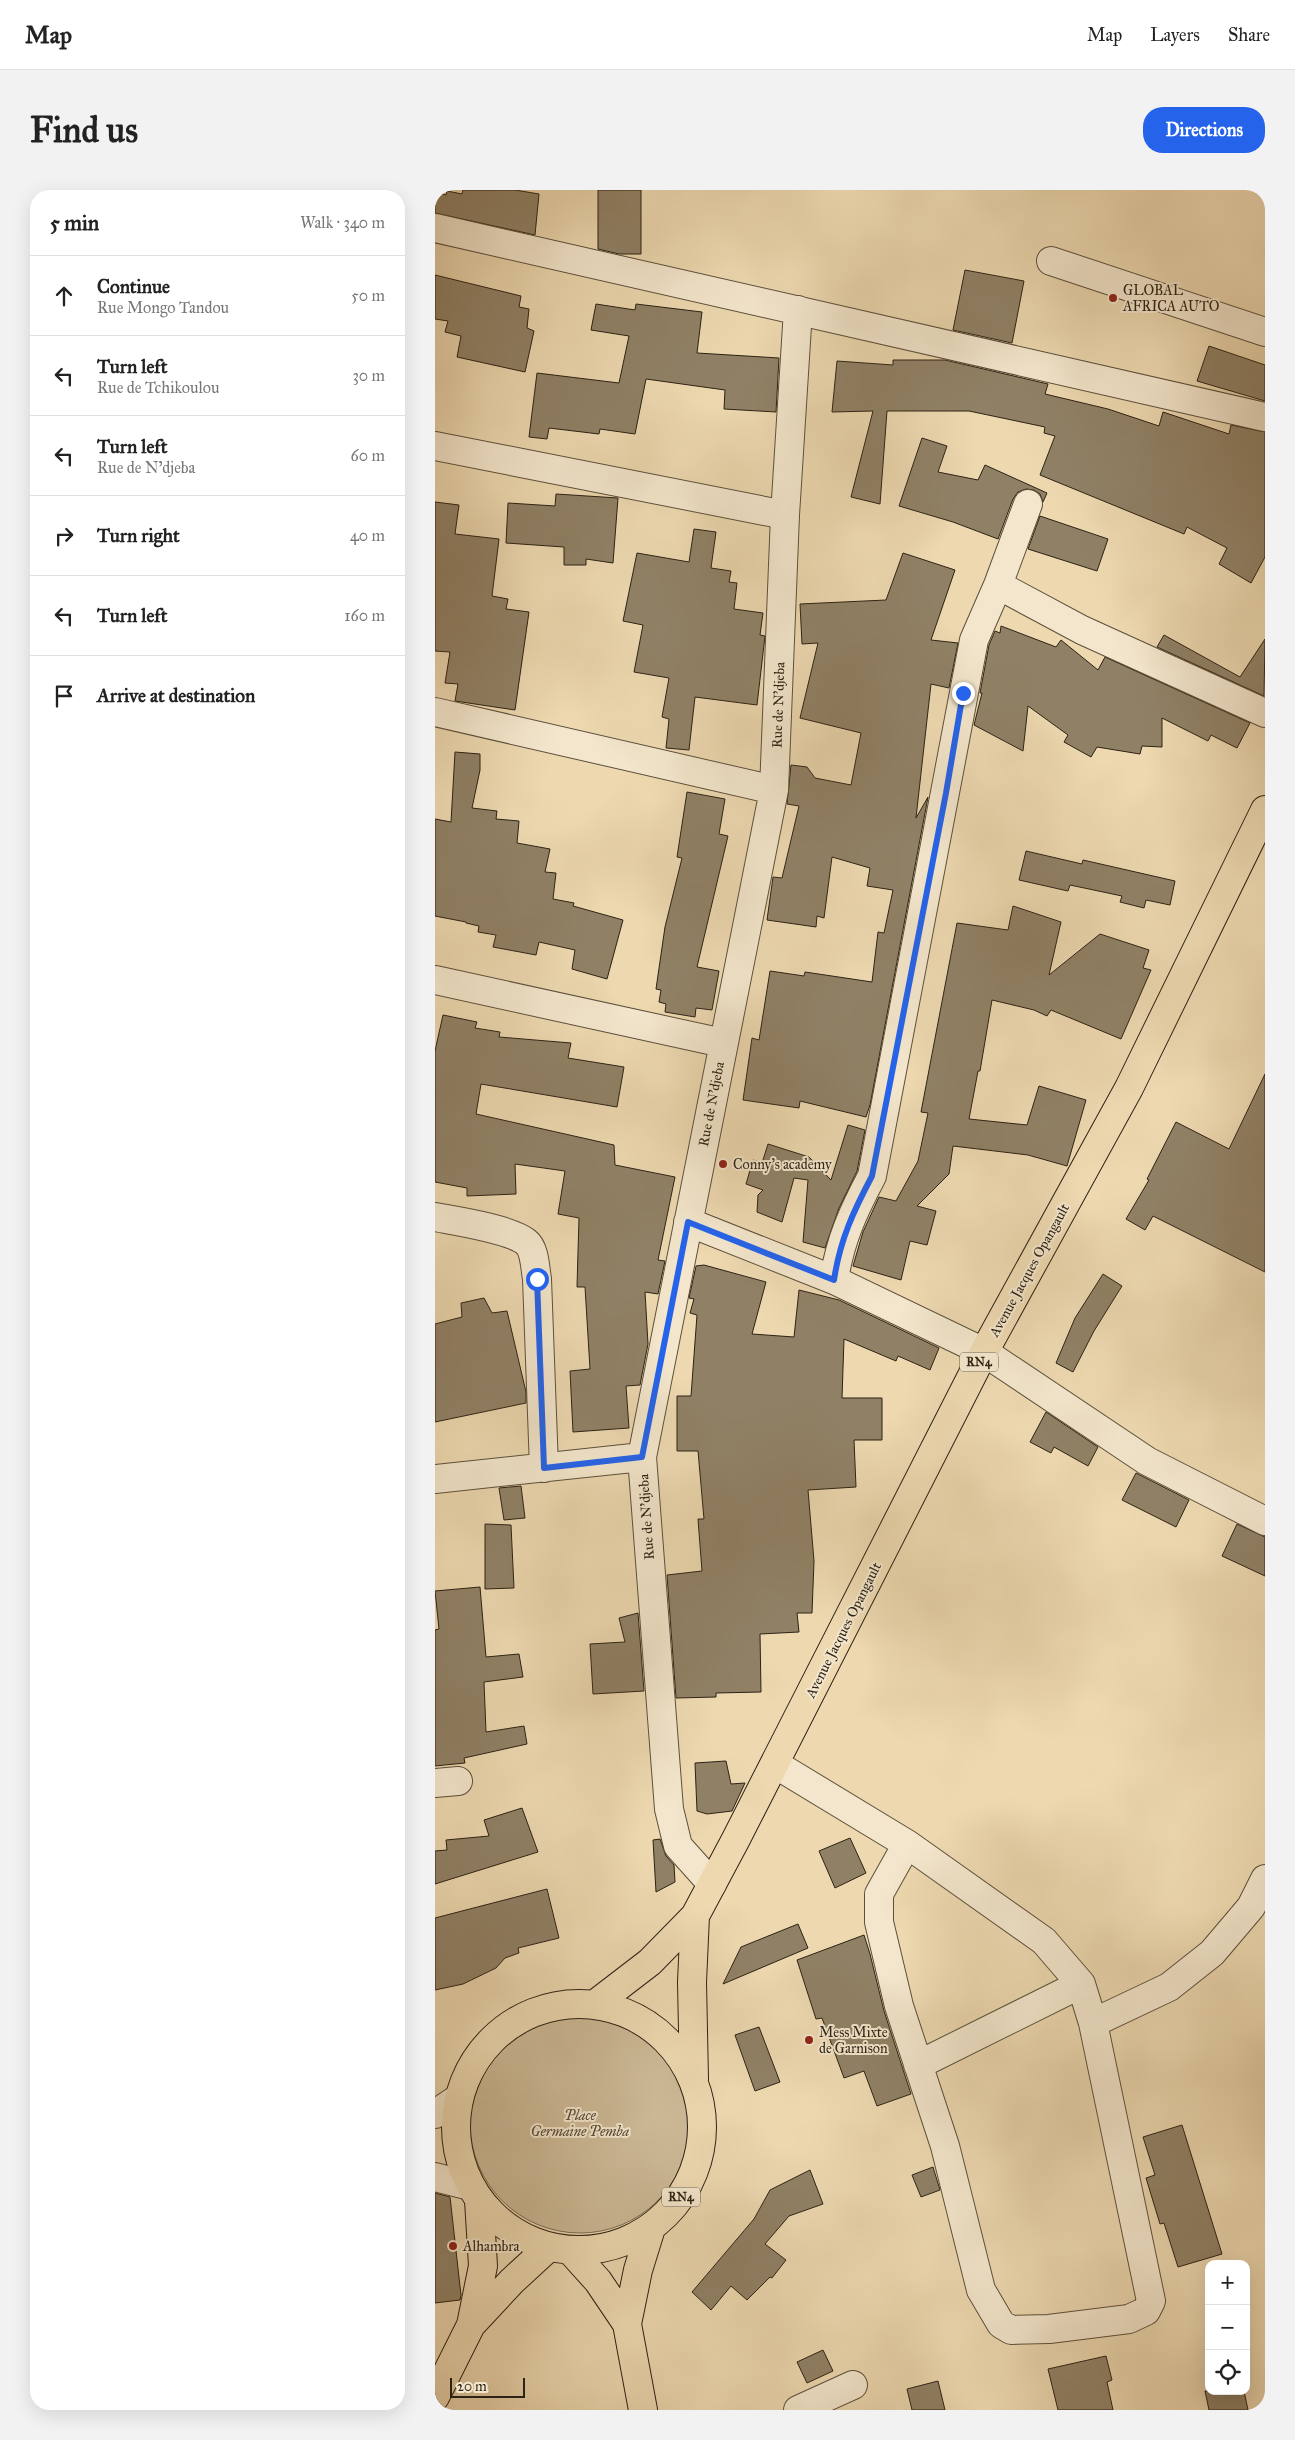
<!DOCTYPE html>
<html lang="en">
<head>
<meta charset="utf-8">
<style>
	:root { --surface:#fff; --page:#f2f2f2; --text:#222; --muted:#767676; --line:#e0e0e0; --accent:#2563eb }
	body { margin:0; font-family:"IM FELL Great Primer",serif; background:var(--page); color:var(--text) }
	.controls { position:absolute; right:15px; bottom:15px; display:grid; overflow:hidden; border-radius:10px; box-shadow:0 5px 20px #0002 }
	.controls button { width:45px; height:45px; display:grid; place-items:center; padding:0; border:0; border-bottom:1px solid var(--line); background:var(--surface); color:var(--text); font:25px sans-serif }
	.scale { position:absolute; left:15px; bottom:12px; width:75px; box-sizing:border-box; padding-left:5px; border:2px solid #2c2215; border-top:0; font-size:14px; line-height:18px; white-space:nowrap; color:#2c2215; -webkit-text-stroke:4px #f3e6cc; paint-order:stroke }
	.stop { position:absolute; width:15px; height:15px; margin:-11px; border:4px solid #2563eb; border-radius:50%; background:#fff }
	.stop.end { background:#2563eb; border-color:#fff; box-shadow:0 1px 5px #0008 }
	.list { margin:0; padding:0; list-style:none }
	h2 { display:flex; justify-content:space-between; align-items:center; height:65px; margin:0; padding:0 20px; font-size:21px }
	h2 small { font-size:16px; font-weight:400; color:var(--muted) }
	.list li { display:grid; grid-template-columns:32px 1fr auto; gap:15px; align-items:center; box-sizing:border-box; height:80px; padding:0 20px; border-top:1px solid var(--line) }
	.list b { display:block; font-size:19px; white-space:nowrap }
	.list p { margin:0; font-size:16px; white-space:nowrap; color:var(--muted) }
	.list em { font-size:16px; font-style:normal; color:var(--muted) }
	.icon { flex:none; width:28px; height:28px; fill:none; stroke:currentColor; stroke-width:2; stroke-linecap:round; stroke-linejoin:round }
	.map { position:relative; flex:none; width:830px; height:2220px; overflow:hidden; border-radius:20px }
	header { display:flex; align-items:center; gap:30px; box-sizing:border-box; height:70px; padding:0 25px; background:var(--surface); border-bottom:1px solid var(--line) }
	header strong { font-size:24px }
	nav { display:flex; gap:28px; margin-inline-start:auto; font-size:18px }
	.intro { display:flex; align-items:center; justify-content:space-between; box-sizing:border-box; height:120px; padding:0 30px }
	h1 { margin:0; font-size:35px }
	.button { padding:12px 22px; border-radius:20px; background:var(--accent); color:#fff; font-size:18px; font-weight:700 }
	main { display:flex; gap:30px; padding:0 30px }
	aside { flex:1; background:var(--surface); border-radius:20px; box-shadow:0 5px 20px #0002 }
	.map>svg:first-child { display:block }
	.green { fill:#ccb996; stroke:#7c6e56 }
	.building { fill:#908166; stroke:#2c2215 }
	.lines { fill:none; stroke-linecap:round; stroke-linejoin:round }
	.minor-casing { stroke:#5c503c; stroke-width:30 }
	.major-casing { stroke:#2c2215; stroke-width:30 }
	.highway-casing { stroke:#2c2215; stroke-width:30 }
	.minor { stroke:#f3e6cc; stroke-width:28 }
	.major { stroke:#edd8b0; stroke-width:28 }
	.highway { stroke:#edd8b0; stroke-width:28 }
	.route { stroke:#2563eb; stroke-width:6 }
	.poi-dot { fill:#8f2418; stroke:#f3e6cc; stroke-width:2 }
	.labels { text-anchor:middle; stroke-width:4; stroke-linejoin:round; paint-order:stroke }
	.shield { fill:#f3e6cc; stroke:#685d4c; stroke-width:1 }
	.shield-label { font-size:12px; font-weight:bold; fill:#2c2215 }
	.poi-label { font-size:14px; fill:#2c2215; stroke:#f3e6cc; text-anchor:start }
	.street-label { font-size:14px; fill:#2c2215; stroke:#f3e6cc }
	.park-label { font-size:14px; font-style:italic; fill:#544835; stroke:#f3e6cc }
</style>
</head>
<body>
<header>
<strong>Map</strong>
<nav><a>Map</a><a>Layers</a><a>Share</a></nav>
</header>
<div class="intro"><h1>Find us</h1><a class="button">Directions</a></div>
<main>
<aside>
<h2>5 min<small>Walk · 340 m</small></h2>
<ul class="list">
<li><svg class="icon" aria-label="ahead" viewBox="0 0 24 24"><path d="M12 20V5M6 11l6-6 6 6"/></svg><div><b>Continue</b><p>Rue Mongo Tandou</p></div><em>50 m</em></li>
<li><svg class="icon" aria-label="left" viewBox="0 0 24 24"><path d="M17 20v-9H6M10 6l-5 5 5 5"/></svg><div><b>Turn left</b><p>Rue de Tchikoulou</p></div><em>30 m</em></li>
<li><svg class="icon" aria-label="left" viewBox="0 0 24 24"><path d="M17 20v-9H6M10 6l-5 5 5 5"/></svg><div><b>Turn left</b><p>Rue de N'djeba</p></div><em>60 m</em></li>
<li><svg class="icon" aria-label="right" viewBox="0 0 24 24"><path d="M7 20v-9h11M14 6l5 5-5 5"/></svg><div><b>Turn right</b></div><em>40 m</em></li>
<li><svg class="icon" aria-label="left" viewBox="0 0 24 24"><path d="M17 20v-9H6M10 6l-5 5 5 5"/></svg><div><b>Turn left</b></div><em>160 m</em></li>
<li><svg class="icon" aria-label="arrive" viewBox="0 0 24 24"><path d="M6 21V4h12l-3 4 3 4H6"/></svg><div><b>Arrive at destination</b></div></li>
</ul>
</aside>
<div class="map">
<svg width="830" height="2220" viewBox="0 0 830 2220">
	<rect width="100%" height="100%" fill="#edd8b0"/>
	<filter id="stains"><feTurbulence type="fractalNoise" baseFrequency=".004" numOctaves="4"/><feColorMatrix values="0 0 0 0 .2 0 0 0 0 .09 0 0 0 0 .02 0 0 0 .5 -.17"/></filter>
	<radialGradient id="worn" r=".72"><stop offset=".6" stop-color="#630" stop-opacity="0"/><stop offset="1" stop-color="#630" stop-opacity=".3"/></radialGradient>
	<path class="green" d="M35 1933a110 110 0 1 1 220 0a110 110 0 1 1-220 0Z"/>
	<path class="building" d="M28,0H80L104,4L100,45L0,23V2L11,5L12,1L27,4Z
		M163,0H206V64H184L163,59Z
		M530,80L589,91L577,153L518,140Z
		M0,85L86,106L84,117L94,119L92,138L99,141L90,182L22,167L26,146L10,142L13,131L0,129Z
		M161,114L200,120L201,114L267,122L262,163L344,168L341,222L289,219L290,200L211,189L200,244L165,239L164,244L114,238L112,249L94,247L102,183L184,193L194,146L156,140Z
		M774,156L830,175V211L762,191Z
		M458,170H510L613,194L610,204L673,219L724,236L728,222L794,244L796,235L830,242V367L816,393L784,374L792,358L752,337L749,344L605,285L620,246L609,243L610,237L534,221H452L445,314L416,307L438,221L397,222L402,171L458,175Z
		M487,248L512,256L503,282L543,290L550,275L612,303L608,312L605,304L599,300L591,299L583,302L578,309L563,349L518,332L464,316Z
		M121,304L183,308L178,373L151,369V375H129V357L71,353L73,313L120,316Z
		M0,312L24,315L20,344L64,349L57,406L73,409L71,419L94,422L80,520L20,511L23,494L10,493L15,462L0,461Z
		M605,326L673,349L662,381L593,359Z
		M259,339L281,342L276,378L296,381L294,392L302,393L299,419L328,423L325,445L330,446L322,515L260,507L254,560L231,558L234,529L227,527L234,488L199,482L208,435L188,431L202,363L254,372Z
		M468,363L520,380L496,450L523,453L514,498L496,494L481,628L493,607L435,915L431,927L365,911L364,918L308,910L317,848L324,850L335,781L369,786L370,782L437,792L443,742L449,743L458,700L432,696L435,678L397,667L389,728L382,726L381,737L332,730L338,687L347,688L364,616L352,614L356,575L372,577L380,588L416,595L426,543L365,528L383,453L367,454L365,414L451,410Z
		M566,436L621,457L626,450L663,480L670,467L815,533L802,558L776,545L773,551L727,528V557L707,556L705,564L662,557L656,567L629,552L633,545L593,516L588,561L539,535L547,503H545L554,455L560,441L565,443Z
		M729,445L805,487L830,449L829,506L722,457Z
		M20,562L45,564V580L37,618L62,621L61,629L84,631L82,653L115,659L110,682L121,683L118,709L139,713L138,716L188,730L172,789L137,779L140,760L104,752L101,765L58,757L61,745L43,742L44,736L31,733V732L0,726V629L16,632Z
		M252,602L290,609L284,644L293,646L262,777L284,781L277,820L261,818L260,827L230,822L231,814L224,812L226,800L221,799L230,737L247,668L242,667Z
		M591,661L647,674L648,670L740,691L735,715L711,710L709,718L685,712L687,706L635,695L633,701L584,690Z
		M578,716L626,732L614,785L665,744L714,760L708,778L716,780L686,849L616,820L612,826L599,820L557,810L545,881H543L534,929L592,935L604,896L651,910L632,976L593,965L518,956L514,984L482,1016L501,1021L492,1055L475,1051L466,1090L418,1076L428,1042L444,1007L461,1011L483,971L493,923L486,922L522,733L573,740Z
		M8,825L42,832L40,838L65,842L64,847L136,853L133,868L189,877L182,917L46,894L41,924L179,955L180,975L240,987L223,1070L230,1071L223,1104L210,1102L213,1154L205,1195L191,1196L194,1238L138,1242L135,1181L155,1179L150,1097H142L144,1028L123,1024L130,981L80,974L81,1004L32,1006V998L0,992V861Z
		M830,884V1082L718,1026L710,1040L691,1029L714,990L712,989L741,932L794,959Z
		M413,935L430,940L422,981L404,1018L390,1058L368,1052L373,990L359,988L347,1032L322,1022L323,1005L328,1000L311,994L318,970L327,973L333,954L374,967L396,990Z
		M269,1075L331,1092L317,1144L359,1147L364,1100L404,1110L504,1158L495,1180L463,1166L461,1171L409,1149L407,1208H447V1250H419L421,1297L373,1300L379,1371L377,1423H362L364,1442L325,1444L326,1502L281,1503V1507L241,1508L232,1385L267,1381L263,1329H269L263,1261H242V1206H256L262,1125L255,1123L259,1109L254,1108L261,1076Z
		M668,1084L687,1096L659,1141L638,1182L621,1173L640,1128Z
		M49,1108L57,1123L72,1121L91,1202V1213L0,1232V1134L27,1127L26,1113Z
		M611,1222L663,1257L653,1276L619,1257L616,1263L595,1252Z
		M701,1283L754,1310L741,1337L687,1310Z
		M86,1296L90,1328L69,1330L64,1298Z
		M50,1334L76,1335L79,1398L50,1399Z
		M802,1334L830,1347V1386L787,1366Z
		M45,1397L51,1467L84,1464L88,1487L49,1492L51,1542L89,1536L92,1554L29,1568L30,1573L0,1576V1440L4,1439L0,1401Z
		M203,1423L209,1501L158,1504L155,1454L190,1452L184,1428Z
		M291,1571L296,1594L310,1593L297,1621L272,1624L262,1621L260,1573Z
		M87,1618L103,1662L0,1694V1661L12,1660L11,1650L54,1646L49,1630Z
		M415,1648L431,1683L400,1698L384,1661Z
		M225,1649L231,1666L239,1675L240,1692L221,1702L218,1650Z
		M112,1699L124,1748L83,1758L84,1763L70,1768L61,1778L28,1794L0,1800V1728Z
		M363,1734L373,1758L288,1794L306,1757Z
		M429,1745L435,1764L449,1821L476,1904L442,1916L429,1881L409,1888L387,1828L381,1829L362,1770Z
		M324,1837L345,1892L320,1901L300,1845Z
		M747,1935L787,2064L743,2077L729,2033L725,2034L711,1988L720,1985L708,1947Z
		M498,1977L505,2000L486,2007L477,1985Z
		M375,1980L388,2014L354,2026L330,2054L351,2070L337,2088L335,2087L312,2110L296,2096L276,2120L257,2102L319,2029L335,2000Z
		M0,2003L15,2007L26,2105L25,2110L0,2113Z
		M388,2160L398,2181L372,2193L362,2172Z
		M671,2166L677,2190L672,2192L678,2220H623L613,2179Z
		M503,2191L510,2220H477L472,2199Z
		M770,2201H809L813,2220H774Z"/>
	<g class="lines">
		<g class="minor-casing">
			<path id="minor" d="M0,38L830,227
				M616,71L830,142
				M0,256L350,325
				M563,395L647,440L830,523
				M0,522L339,600
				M0,790L288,853
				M0,1027C21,1031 75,1039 91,1052C100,1059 100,1078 102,1089L109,1278
				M253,1032L399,1090L549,1162L712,1271L830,1331
				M399,1090C405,1050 418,1022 437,986L539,450L563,395L593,314
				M0,1289L207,1267
				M340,1574L472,1654L609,1751L646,1794L658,1833L716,2111L711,2121L694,2129L614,2139L576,2140L566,2134L546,2100L510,1956L464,1816L444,1732V1704L472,1654
				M0,1593L23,1591
				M277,1694L243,1656L234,1619L207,1267L339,600L350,325L363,120
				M658,1833L734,1797L777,1763L816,1717L830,1689
				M483,1875L646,1794
				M0,1924L24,1908
				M0,1987L35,1996
				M363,2220L418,2195"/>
		</g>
		<g class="major-casing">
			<path id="major" d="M36,2135L77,2091L114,2057
				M0,2207L36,2135L48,2076L44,2010"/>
		</g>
		<g class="highway-casing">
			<path id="highway" d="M21 1937a123 123 0 1 1 246 0a123 123 0 1 1-246 0Z
				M159,1815L215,1772L260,1726L301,1649L549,1162L694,898L830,620
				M259,1889L257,1792L260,1726
				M135,2060L163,2091L192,2134
				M208,2220L192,2134L203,2080L216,2038"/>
		</g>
		<use href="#minor" class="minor"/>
		<use href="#major" class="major"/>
		<use href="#highway" class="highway"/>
	</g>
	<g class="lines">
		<path class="route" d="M102,1089L109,1278L207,1267L253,1032L399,1090C405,1050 418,1022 437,986L511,603L528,503"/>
	</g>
	<g class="poi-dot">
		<circle cx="678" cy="108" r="5"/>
		<circle cx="288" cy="974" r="5"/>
		<circle cx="374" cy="1850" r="5"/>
		<circle cx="18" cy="2056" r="5"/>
	</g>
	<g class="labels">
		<g class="shield">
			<rect x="525" y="1162.5" width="38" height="19" rx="4"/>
			<rect x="227" y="1997.5" width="38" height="19" rx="4"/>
		</g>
		<g class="shield-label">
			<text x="544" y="1176">RN4</text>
			<text x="246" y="2011">RN4</text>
		</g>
		<g class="poi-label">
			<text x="688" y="105">GLOBAL<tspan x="688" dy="16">AFRICA AUTO</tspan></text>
			<text x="298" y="979">Conny's academy</text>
			<text x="384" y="1847">Mess Mixte<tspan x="384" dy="16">de Garnison</tspan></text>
			<text x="28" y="2061">Alhambra</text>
		</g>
		<g class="street-label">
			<text transform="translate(343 515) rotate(-88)" y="5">Rue de N'djeba</text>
			<text transform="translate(276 914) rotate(-79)" y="5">Rue de N'djeba</text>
			<text transform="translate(594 1080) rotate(-61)" y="5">Avenue Jacques Opangault</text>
			<text transform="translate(211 1327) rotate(-94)" y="5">Rue de N'djeba</text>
			<text transform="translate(408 1440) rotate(-63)" y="5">Avenue Jacques Opangault</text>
		</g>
		<g class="park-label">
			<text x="145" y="1930">Place<tspan x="145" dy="16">Germaine Pemba</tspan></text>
		</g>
	</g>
	<rect width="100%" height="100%" filter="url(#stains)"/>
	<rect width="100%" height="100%" fill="url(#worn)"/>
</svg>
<div class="controls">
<button>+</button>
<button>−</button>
<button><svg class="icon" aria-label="locate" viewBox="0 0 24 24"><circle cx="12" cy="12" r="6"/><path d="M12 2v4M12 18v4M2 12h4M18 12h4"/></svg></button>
</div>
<div class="scale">20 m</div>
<div class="stop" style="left:102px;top:1089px"></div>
<div class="stop end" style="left:528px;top:503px"></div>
</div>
</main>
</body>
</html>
